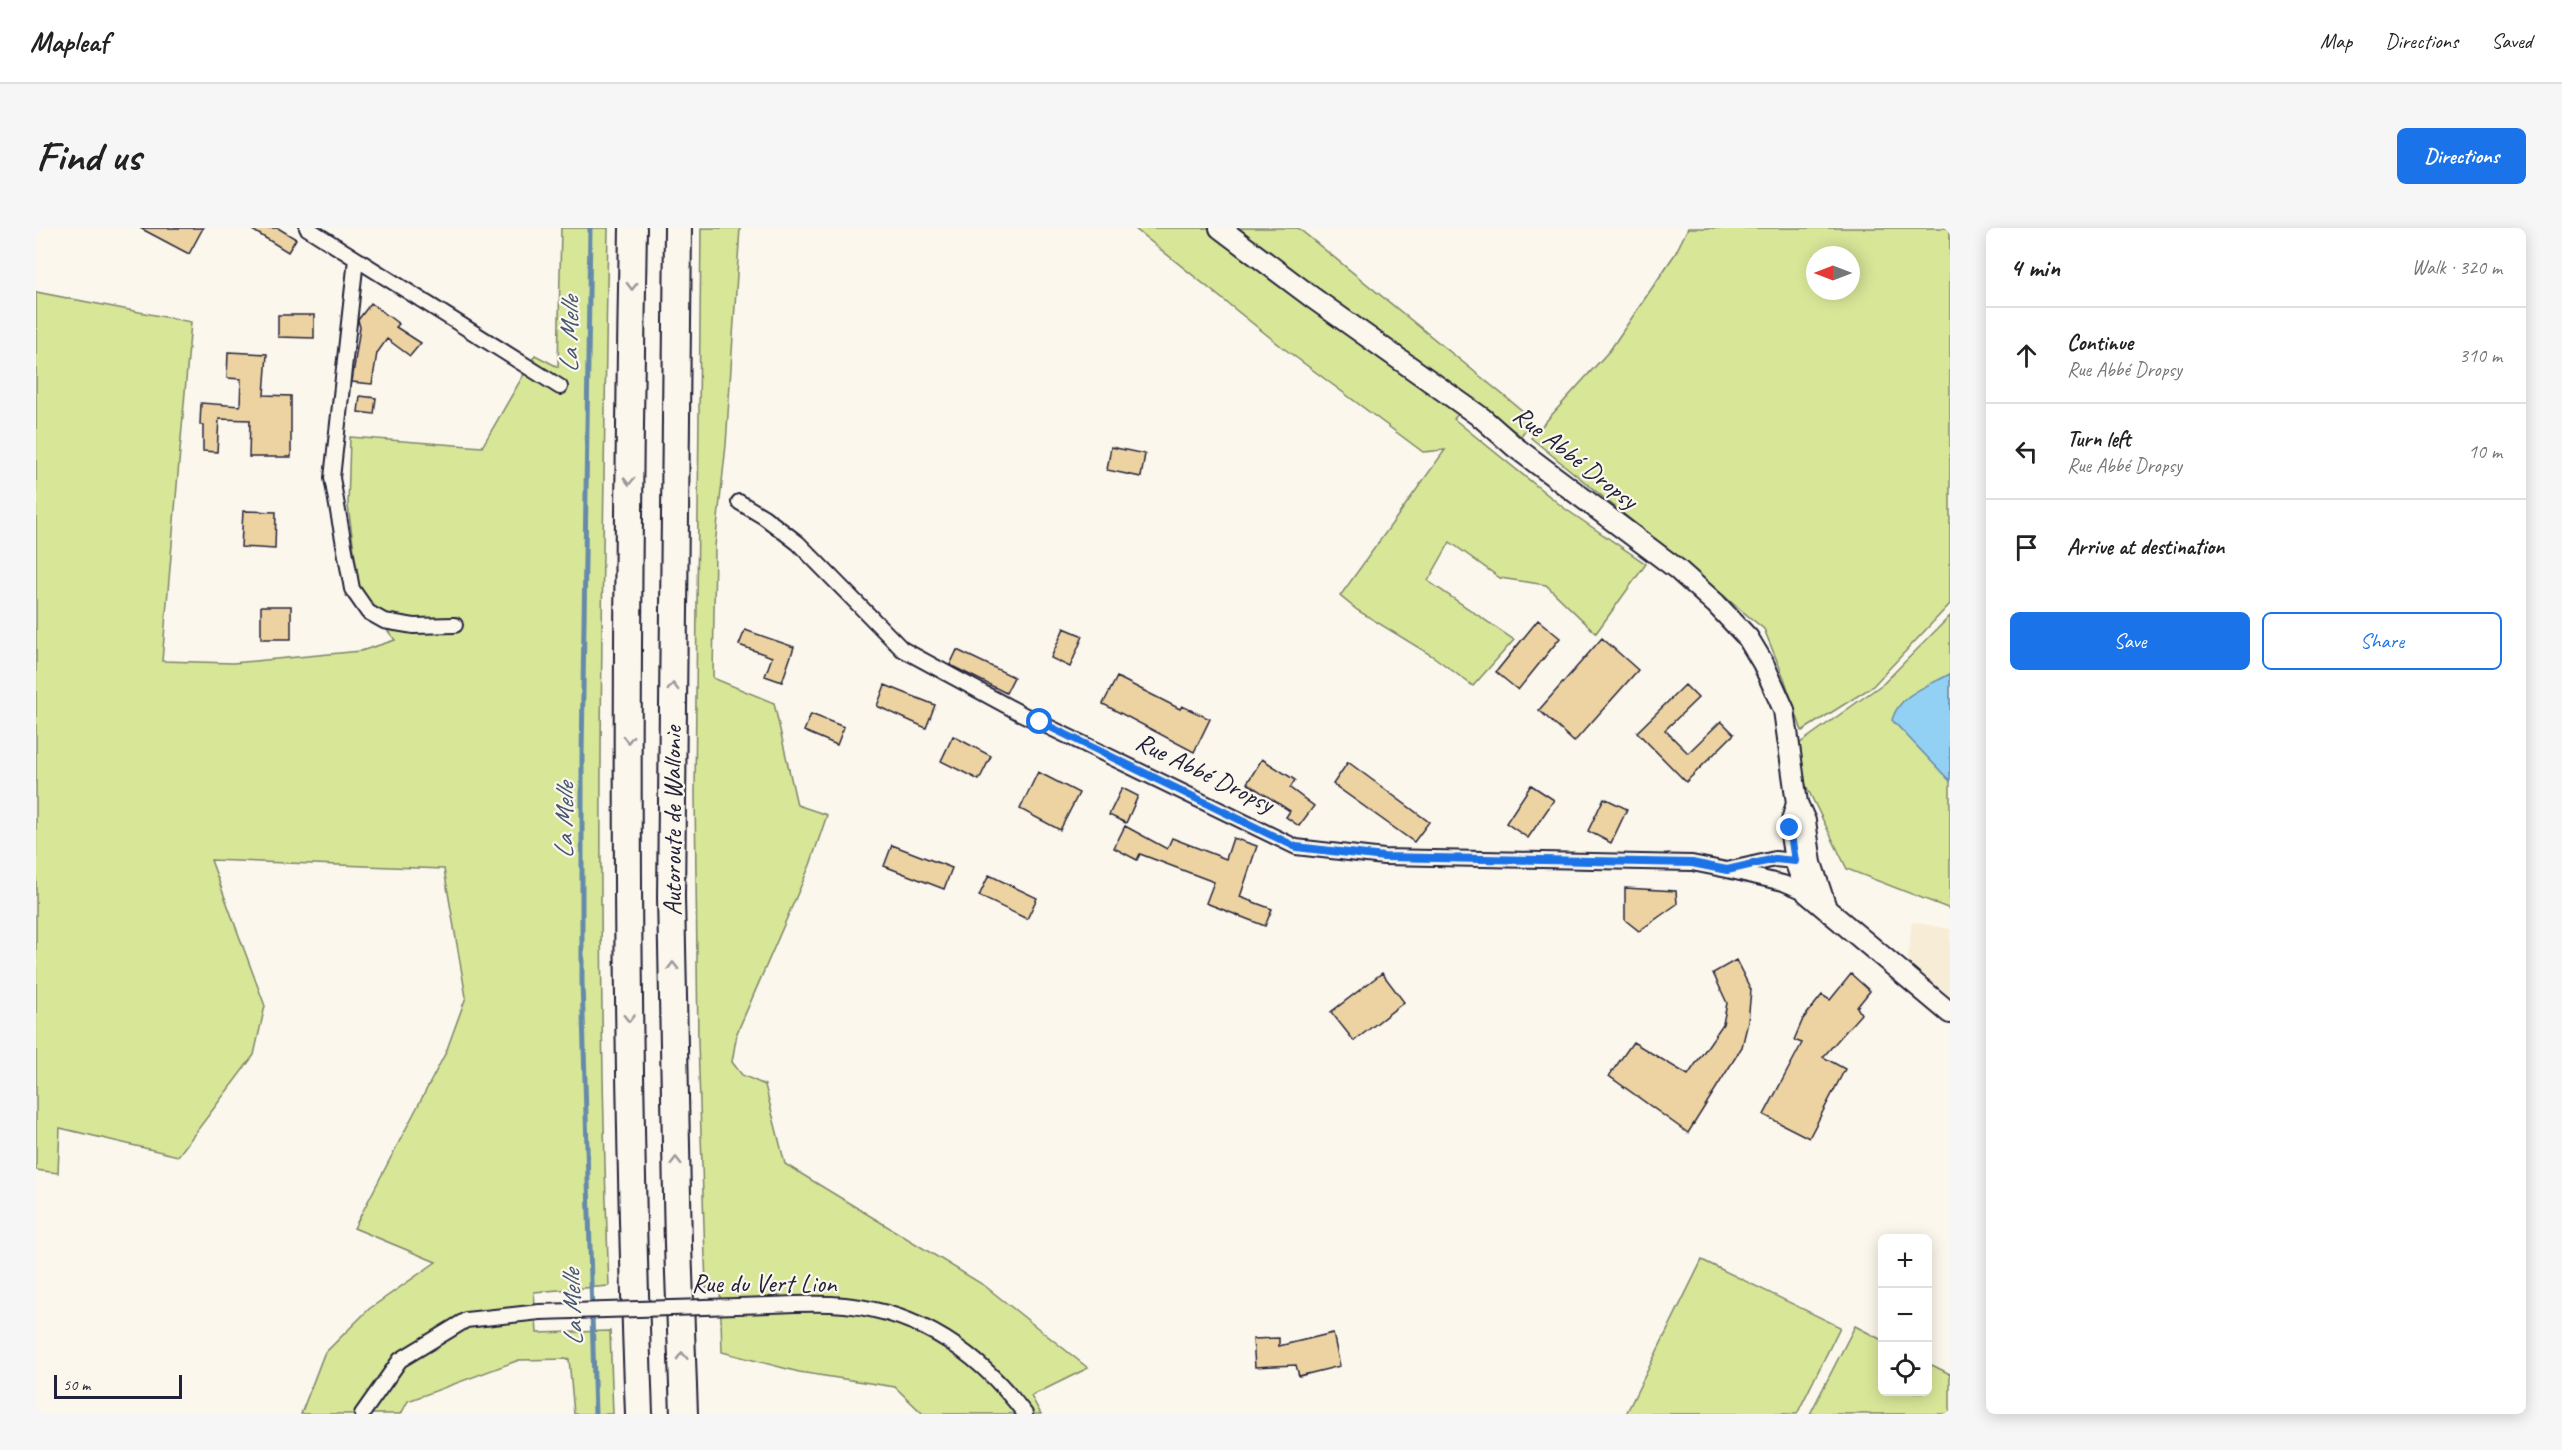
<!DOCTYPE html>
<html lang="en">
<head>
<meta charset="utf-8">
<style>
	:root { --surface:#fff; --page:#f6f6f6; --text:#222; --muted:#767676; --line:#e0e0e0; --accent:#1a73e8 }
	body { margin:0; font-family:Caveat,sans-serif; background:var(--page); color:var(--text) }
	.controls { position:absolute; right:18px; bottom:18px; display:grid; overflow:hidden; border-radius:9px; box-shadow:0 3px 15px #0003 }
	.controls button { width:54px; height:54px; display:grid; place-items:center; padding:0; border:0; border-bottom:2px solid var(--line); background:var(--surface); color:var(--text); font:30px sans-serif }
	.compass { position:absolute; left:1770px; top:18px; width:54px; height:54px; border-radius:50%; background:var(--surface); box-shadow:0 3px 15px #0003; rotate:270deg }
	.scale { position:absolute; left:18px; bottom:15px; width:128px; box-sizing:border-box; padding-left:6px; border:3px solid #22223b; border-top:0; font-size:16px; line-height:21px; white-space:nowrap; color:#22223b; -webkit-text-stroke:4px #fbf7ec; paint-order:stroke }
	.stop { position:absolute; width:18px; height:18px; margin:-14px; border:4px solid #1a73e8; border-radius:50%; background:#fff }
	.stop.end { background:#1a73e8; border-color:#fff; box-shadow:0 2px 6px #0008 }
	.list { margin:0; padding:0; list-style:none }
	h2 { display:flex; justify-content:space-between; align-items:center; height:78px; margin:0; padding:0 24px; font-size:26px }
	h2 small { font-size:20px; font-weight:400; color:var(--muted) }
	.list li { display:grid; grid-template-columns:39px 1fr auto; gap:18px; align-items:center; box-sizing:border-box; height:96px; padding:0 24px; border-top:2px solid var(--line) }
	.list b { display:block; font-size:22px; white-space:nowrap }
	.list p { margin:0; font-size:20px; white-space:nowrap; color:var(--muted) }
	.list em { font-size:20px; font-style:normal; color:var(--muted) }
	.actions { display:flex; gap:12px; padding:18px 24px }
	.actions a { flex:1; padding:14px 0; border:2px solid var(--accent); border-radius:9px; text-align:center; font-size:21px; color:var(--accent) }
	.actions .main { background:var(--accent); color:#fff }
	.icon { flex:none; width:33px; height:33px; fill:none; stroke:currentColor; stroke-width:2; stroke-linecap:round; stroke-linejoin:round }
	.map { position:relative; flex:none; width:1914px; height:1186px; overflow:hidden; border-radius:9px }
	header { display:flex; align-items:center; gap:36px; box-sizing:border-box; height:84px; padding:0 30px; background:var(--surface); border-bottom:2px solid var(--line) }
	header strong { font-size:28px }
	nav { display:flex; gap:33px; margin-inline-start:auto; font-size:21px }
	.intro { display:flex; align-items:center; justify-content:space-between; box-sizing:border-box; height:144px; padding:0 36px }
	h1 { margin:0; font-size:42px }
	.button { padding:15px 27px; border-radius:9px; background:var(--accent); color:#fff; font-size:21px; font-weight:700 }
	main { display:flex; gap:36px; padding:0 36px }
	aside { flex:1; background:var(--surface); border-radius:9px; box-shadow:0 3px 15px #0003 }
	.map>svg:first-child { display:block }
	.built { fill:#f7ecd6 }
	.green { fill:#d8e698; stroke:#7d846a; stroke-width:1.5; fill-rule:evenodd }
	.water { fill:#93d1f4; stroke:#668baa; stroke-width:1.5 }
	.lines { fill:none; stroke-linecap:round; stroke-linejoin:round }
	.stream { stroke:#668baa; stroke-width:5 }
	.building { fill:#edd3a2; stroke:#22223b; stroke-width:1.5 }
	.street-casing { stroke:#22223b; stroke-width:18 }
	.secondary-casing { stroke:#22223b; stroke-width:24 }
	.highway-casing { stroke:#22223b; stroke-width:30 }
	.street { stroke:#fbf7ec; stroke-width:14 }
	.secondary { stroke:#fbf7ec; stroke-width:20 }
	.highway { stroke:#fbf7ec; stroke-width:26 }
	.street-bridge-casing { stroke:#22223b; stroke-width:18; stroke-linecap:butt }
	.street-bridge { stroke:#fbf7ec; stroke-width:14 }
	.oneway { stroke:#99979c }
	.route { stroke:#1a73e8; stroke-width:8 }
	.labels { text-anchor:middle; stroke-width:4.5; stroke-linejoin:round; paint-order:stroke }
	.street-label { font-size:26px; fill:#22223b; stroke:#fbf7ec }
	.water-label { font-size:27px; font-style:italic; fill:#445772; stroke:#fbf7ec }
</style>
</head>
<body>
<header>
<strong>Mapleaf</strong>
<nav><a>Map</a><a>Directions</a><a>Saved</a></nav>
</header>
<div class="intro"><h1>Find us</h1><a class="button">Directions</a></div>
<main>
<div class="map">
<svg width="1914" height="1186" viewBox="0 0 1914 1186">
	<rect width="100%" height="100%" fill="#fbf7ec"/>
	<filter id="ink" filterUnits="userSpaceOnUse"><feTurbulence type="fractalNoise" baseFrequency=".0167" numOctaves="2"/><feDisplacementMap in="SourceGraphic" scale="12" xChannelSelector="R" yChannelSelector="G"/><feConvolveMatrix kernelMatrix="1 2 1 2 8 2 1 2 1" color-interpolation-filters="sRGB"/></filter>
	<g filter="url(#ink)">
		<path class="built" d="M1876,694L1914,701V779L1871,740Z"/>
		<path class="green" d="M525,0H572C566,352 559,706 573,1058L498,1064L501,1105L574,1103L577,1186H538L533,1131L483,1132L372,1173L365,1186H265L288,1126L333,1081L400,1034L318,1000L410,824L430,769L408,641L175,632L229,778L218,827L142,928L24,900L22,945L0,942V64L155,94L126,433L197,435L325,423L359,412L334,380L323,359L312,278L314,209L446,219L499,127L522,139Z
			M665,0H704L690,217L679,318L677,450L738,475L761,577L791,587L774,637L701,805L696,834L706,847L729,857L749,936L949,1058L1052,1140L995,1168L1005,1186H887L859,1159L763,1144L686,1124L684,1060H670L662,814L659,566Z
			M1098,0H1262L1488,184C1494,194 1492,199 1485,208L1435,171L1418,191L1528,280L1610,336L1560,405L1510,357L1464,350L1414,314L1392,353L1478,412L1437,458L1398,429L1321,382L1304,368L1409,222L1387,224L1246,119Z
			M1652,0H1914V376L1836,459L1766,503L1748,450L1728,401L1495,210L1574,122L1639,26ZM1779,27H1815V63H1779Z
			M1914,388V681L1811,641L1753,523L1848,455Z
			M1666,1032L1804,1099L1761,1186H1590Z
			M1819,1098L1846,1112V1164H1892V1135L1914,1146V1186H1774Z"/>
		<path class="water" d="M1914,446V553L1856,492C1863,466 1892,458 1914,446Z"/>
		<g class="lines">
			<path class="stream" d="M554,0L546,529V753L559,1186"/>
		</g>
		<path class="building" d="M104,0H167L153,26Z
			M213,0H242L260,11L252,24Z
			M335,75L363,96L360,99L385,115L374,128L351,111L341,125L336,156L316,154L324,99L322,92Z
			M242,87H278V110L242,109Z
			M192,124L231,126L228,167L255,168V229H213L214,192L183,191L181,224L167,223V197H164L165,175L204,178L205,151L191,150Z
			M324,168L340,170L338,186L322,184Z
			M1075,219L1109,226L1105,249L1071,242Z
			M207,283L240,284L239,321L205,319Z
			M225,378H255V411H225Z
			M1502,392L1524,410L1482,462L1460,444Z
			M1028,400L1047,408L1034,439L1015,430Z
			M709,402L758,419L746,454L729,448L736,429L703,417Z
			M1566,410L1602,442L1538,514L1503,482Z
			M921,422L978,449L970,465L914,437Z
			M1081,449L1144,481L1146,478L1174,491L1158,524L1067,476Z
			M849,457L899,477L890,500L841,478Z
			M1649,457L1662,470L1629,502L1652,525L1685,493L1698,506L1650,554L1601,504Z
			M775,486L808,499L801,517L768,503Z
			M917,508L955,528L943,552L905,533Z
			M1226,531L1259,552L1254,560L1278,578L1263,598L1250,589L1254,583L1211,555Z
			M1312,534L1393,594L1378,614L1297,556Z
			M1002,544L1043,565L1024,602L984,581Z
			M1495,557L1518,572L1492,610L1470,595Z
			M1086,560L1102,568L1090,595L1073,587Z
			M1568,570L1591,581L1575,615L1552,603Z
			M1089,598L1131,621L1136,610L1190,631L1197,610L1221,618L1204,669L1236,681L1229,698L1170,675L1178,654L1104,626L1101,632L1078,620Z
			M856,617L916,640L908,661L848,638Z
			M953,647L1001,670L991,691L943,668Z
			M1589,660L1640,663L1641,676L1603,703L1589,692Z
			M1700,732L1715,762L1712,794L1706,819L1652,905L1573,848L1597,814L1652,847L1687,796L1691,775L1677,745Z
			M1346,745L1368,774L1318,813L1295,784Z
			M1815,746L1834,763L1821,779L1825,786L1787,829L1809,841L1773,910L1728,887L1766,815L1758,812L1767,791L1786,767L1794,772Z
			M1297,1105L1304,1138L1263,1148L1260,1137L1219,1139L1217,1111L1243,1110V1118Z"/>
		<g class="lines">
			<g class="street-casing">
				<path id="street" d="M271,0L524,159
					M320,31L296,250L316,361L332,384L348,393L378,398L419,397
					M703,274L728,289L762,315L866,421L986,486L1260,619L1348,629L1656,635L1691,642
					M1767,634L1739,631L1691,642L1747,655L1771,665
					M734,1077C754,1076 775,1075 795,1076C877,1080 941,1122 989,1186
					M326,1186L364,1132L430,1092L504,1084"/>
			</g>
			<g class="secondary-casing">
				<path id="secondary" d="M1184,0L1277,70L1446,190L1479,219L1641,341L1680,376L1712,410L1727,435L1748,482L1761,575L1769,593L1775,635L1790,680
					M1761,575L1754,600L1759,633L1771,665L1914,785"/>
			</g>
			<g class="highway-casing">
				<path id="highway" d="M597,0C590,395 588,791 603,1186
					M642,0L635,669L642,1017L648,1186"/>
			</g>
			<use href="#street" class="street"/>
			<use href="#secondary" class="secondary"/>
			<use href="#highway" class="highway"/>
			<g class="street-bridge-casing">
				<path id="street-bridge" d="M504,1084L734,1077"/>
			</g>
			<use href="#street-bridge" class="street-bridge"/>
		</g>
		<defs><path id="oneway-chevron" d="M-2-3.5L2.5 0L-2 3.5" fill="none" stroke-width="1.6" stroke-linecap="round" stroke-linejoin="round" transform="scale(1.5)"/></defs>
		<g class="oneway">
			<use href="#oneway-chevron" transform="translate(596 58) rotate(91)"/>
			<use href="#oneway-chevron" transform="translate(593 253) rotate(90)"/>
			<use href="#oneway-chevron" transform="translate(637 459) rotate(-90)"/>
			<use href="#oneway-chevron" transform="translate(592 511) rotate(90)"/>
			<use href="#oneway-chevron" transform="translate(637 738) rotate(-91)"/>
			<use href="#oneway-chevron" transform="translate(593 790) rotate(89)"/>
			<use href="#oneway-chevron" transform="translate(640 933) rotate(-91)"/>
			<use href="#oneway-chevron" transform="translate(646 1128) rotate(-92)"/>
		</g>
	</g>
	<g class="lines" filter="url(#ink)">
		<path class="route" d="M1004,494L1260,619L1348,629L1656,635L1691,642L1739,631L1759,633L1754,600"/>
	</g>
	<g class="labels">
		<g class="street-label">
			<text transform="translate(1540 229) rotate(38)" y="9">Rue Abbé Dropsy</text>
			<text transform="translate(1169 544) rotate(26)" y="9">Rue Abbé Dropsy</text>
			<text transform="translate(636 593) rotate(-90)" y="9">Autoroute de Wallonie</text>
			<text x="728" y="1064">Rue du Vert Lion</text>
		</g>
		<g class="water-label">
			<text transform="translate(533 107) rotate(-89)" y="9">La Melle</text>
			<text transform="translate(528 593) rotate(-89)" y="9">La Melle</text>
			<text transform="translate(536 1080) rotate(-92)" y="9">La Melle</text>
		</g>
	</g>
</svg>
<div class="controls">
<button>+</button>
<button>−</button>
<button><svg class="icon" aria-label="locate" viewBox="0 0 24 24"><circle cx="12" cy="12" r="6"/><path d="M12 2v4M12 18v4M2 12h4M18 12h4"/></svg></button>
</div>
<svg class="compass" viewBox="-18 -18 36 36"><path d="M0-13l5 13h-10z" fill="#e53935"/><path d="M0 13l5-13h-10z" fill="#767676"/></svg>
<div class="scale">50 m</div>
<div class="stop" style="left:1004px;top:494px"></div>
<div class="stop end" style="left:1754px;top:600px"></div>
</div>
<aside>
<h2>4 min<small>Walk · 320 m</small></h2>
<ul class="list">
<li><svg class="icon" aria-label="ahead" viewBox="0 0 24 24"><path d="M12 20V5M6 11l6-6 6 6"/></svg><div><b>Continue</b><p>Rue Abbé Dropsy</p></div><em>310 m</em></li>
<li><svg class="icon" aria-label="left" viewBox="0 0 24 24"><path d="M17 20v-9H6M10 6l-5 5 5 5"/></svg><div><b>Turn left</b><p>Rue Abbé Dropsy</p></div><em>10 m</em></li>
<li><svg class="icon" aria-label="arrive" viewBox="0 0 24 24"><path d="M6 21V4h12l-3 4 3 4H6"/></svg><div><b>Arrive at destination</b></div></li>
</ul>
<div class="actions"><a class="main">Save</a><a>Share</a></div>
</aside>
</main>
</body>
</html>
